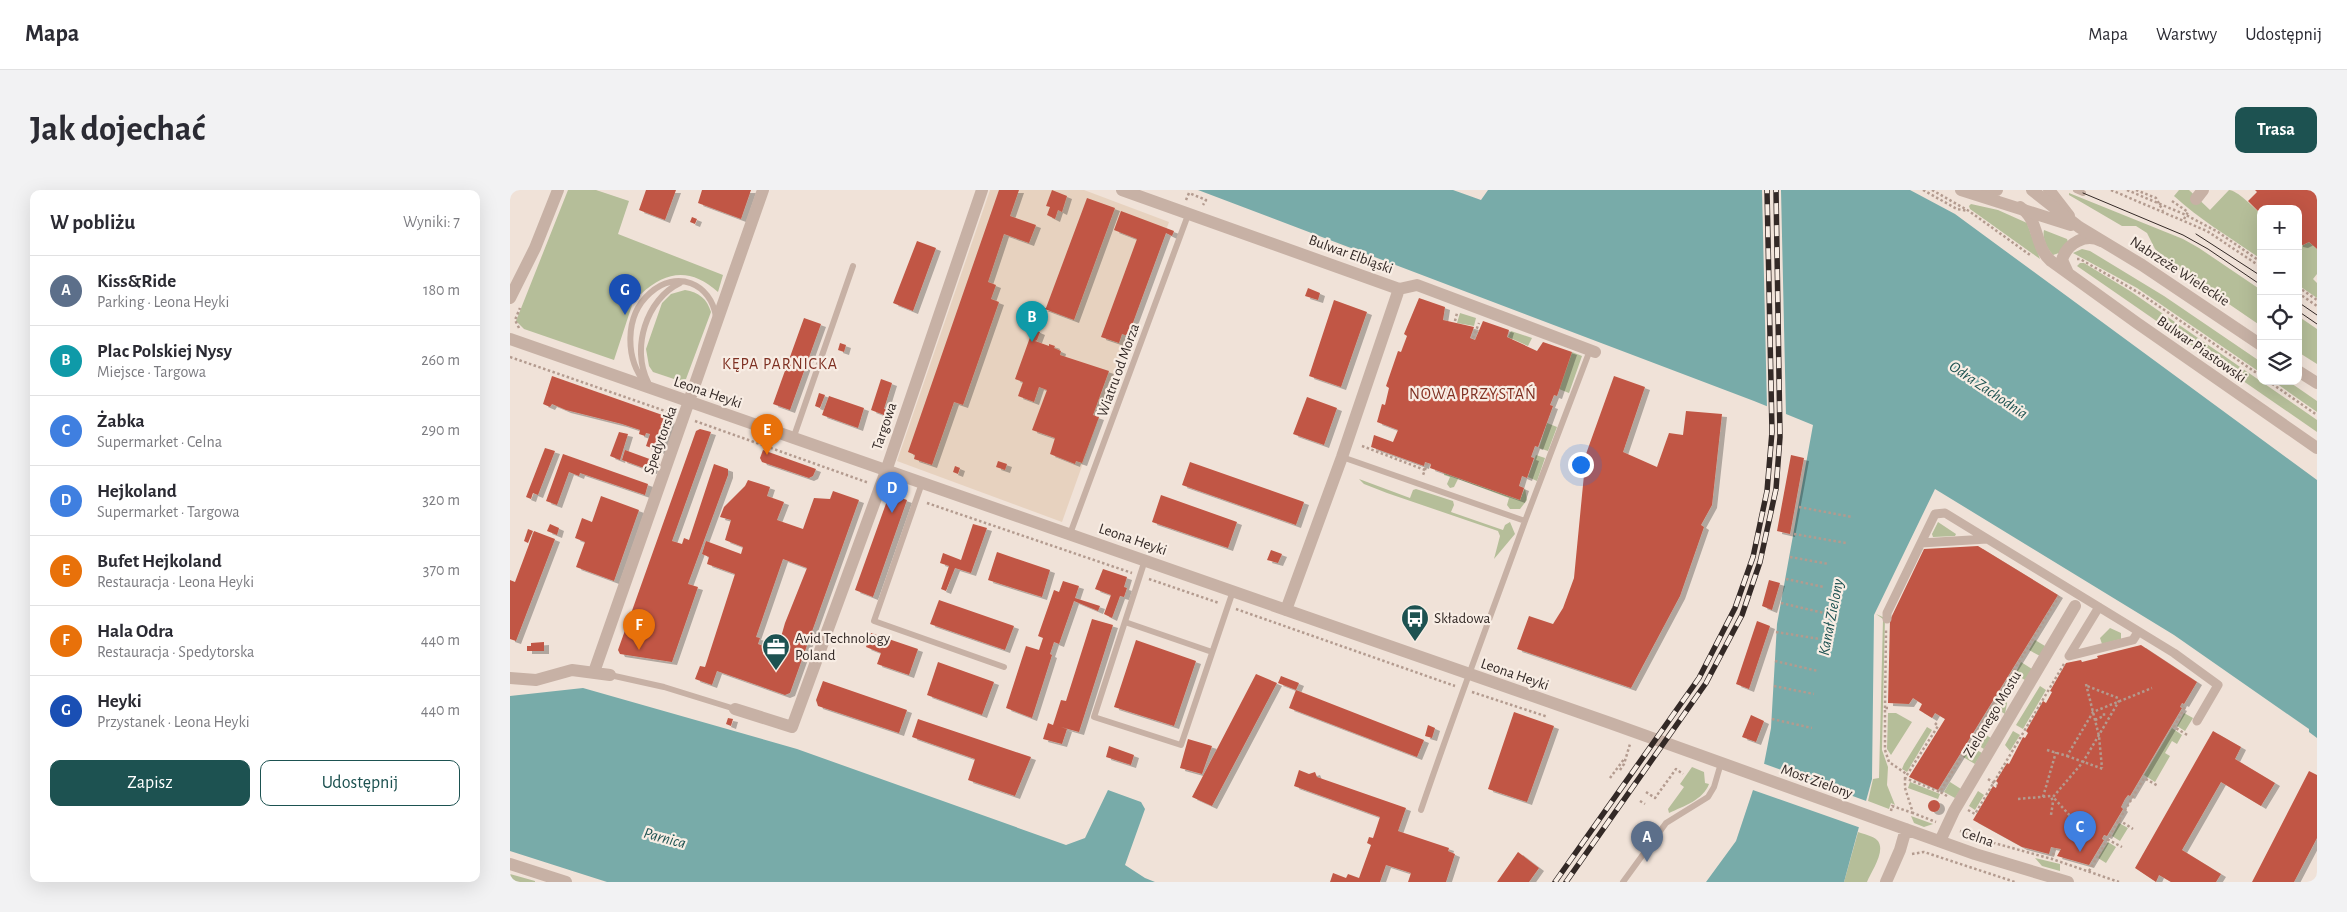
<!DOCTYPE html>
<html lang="pl">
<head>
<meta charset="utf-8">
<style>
	:root { --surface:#fff; --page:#f2f2f3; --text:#2b2b33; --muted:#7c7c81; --line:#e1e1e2; --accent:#1d5251 }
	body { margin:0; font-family:"Alegreya Sans",sans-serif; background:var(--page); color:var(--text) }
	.controls { position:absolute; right:15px; top:15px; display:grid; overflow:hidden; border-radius:10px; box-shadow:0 5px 20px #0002 }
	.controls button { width:45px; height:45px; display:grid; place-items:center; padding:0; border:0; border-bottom:1px solid var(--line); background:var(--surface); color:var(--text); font:25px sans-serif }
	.you { position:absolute; left:1070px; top:274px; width:18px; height:18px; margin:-12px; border:4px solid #fff; border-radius:50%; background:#1a73e8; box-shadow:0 0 0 8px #1a73e833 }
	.badge { display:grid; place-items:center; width:32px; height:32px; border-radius:50%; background:var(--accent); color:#fff; font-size:16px; font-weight:700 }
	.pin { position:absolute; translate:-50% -41px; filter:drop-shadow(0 1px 2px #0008) }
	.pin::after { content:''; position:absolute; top:26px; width:18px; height:15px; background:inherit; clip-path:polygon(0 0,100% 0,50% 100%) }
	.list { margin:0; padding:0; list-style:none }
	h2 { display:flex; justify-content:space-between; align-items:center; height:65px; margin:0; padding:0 20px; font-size:21px }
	h2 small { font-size:16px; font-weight:400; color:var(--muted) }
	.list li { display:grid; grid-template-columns:32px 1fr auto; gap:15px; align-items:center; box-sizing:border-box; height:70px; padding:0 20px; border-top:1px solid var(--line) }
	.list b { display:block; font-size:19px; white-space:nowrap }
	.list p { margin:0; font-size:16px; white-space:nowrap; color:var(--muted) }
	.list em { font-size:16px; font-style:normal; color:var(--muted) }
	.actions { display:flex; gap:10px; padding:15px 20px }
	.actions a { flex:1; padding:11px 0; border:1px solid var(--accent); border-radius:10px; text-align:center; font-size:18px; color:var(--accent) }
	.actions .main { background:var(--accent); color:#fff }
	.icon { flex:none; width:28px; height:28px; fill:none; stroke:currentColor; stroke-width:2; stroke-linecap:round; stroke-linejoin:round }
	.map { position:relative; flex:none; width:1807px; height:692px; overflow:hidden; border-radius:10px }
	header { display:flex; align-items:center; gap:30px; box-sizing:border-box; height:70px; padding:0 25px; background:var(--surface); border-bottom:1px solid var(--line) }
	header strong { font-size:24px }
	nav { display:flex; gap:28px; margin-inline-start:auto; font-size:18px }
	.intro { display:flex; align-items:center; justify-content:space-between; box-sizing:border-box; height:120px; padding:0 30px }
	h1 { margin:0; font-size:35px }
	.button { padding:12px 22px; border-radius:10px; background:var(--accent); color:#fff; font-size:18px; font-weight:700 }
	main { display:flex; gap:30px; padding:0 30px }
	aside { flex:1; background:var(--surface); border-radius:10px; box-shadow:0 5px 20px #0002 }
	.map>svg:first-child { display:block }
	.green { fill:#b5be99 }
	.plaza { fill:#e7d2bf }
	.water { fill:#78aba9 }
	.pier { fill:#f0e2d8 }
	.building { fill:#c15744; fill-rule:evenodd; filter:url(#shadow) }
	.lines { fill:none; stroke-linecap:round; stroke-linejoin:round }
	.path { stroke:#b39b8f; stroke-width:2.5; stroke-dasharray:2.5 2.5; stroke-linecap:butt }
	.service { stroke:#c7b1a5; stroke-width:6 }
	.pedestrian { stroke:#c7b1a5; stroke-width:9 }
	.minor { stroke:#c7b1a5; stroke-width:12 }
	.tertiary { stroke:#c7b1a5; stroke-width:12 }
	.tram { stroke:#332926; stroke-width:1 }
	.rail-casing { stroke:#332926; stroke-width:5.5 }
	.rail { stroke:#f8ede4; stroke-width:4; stroke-dasharray:11; stroke-linecap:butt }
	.labels { text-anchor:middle; stroke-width:4.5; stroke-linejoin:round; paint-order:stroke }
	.street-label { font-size:15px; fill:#332926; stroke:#f8ede4 }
	.poi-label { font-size:15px; fill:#332926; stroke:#f8ede4; text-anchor:start }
	.neighbourhood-label { font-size:16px; letter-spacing:1px; fill:#7e3022; stroke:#f8ede4 }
	.water-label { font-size:16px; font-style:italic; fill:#1d5251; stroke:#f8ede4 }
</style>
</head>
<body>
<header>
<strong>Mapa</strong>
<nav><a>Mapa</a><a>Warstwy</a><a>Udostępnij</a></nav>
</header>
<div class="intro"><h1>Jak dojechać</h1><a class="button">Trasa</a></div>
<main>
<aside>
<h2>W pobliżu<small>Wyniki: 7</small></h2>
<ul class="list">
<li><span class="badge" style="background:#5c6f8a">A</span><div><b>Kiss&amp;Ride</b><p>Parking · Leona Heyki</p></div><em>180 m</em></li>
<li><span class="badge" style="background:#0f9aa8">B</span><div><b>Plac Polskiej Nysy</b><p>Miejsce · Targowa</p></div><em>260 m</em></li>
<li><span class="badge" style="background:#3f7fe0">C</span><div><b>Żabka</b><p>Supermarket · Celna</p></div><em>290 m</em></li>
<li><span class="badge" style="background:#3f7fe0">D</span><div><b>Hejkoland</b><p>Supermarket · Targowa</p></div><em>320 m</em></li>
<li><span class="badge" style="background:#e8710a">E</span><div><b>Bufet Hejkoland</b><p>Restauracja · Leona Heyki</p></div><em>370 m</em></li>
<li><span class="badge" style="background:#e8710a">F</span><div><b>Hala Odra</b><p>Restauracja · Spedytorska</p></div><em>440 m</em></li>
<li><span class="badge" style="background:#1a4fb4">G</span><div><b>Heyki</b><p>Przystanek · Leona Heyki</p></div><em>440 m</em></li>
</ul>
<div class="actions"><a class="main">Zapisz</a><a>Udostępnij</a></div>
</aside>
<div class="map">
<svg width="1807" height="692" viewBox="0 0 1807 692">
	<defs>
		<filter id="shadow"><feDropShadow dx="5" dy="3" stdDeviation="0" flood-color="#0004"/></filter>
	</defs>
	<rect width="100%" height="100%" fill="#f0e2d8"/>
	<path class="green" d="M58,0H86L119,11L108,44L213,85L208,102C181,78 157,80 131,104L126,103L104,170L14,139L6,131Z
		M1669,0H1679L1700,20L1719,0C1727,0 1744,18 1751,24V69C1721,48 1690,30 1664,6Z
		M1559,3L1673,49L1689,58L1751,100V136L1662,75L1645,59L1637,43L1626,36H1612L1559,5Z
		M1461,14L1488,20L1517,33L1530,69L1460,19L1459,16Z
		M1534,40L1557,49L1558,52L1549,63L1543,65C1537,59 1532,48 1534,40Z
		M1799,52L1807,59V84L1803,89L1807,93V108L1788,95V53L1793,55Z
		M1572,59L1580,61L1654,106L1751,172V183L1627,98L1563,63Z
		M1570,73H1574L1620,101L1807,230V242L1567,76Z
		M175,100C189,102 197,109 201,122L176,189L170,191L143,182L139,176L136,159L152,113L161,104Z
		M950,123L966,128L964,136L947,133Z
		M1788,126L1807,139V174L1788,162Z
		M1001,141L1022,148L1018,156L998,147Z
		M1062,162L1072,166L1059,203L1049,199Z
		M1763,191H1778L1807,211V222Z
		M1037,233L1047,237L1038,261L1029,258Z
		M1026,265L1035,268L1027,291L1018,287Z
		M934,283L1010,310L1015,298L1017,310L1010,319H1000L997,315L999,308L948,289L944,297L940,298L937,294L940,287L934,285Z
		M849,289L900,308L903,300L906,299L943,311L944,315L941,322L993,340L995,335L1000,332L1005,344L984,369L990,346L988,341L877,303L854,294Z
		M1428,332L1446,344L1445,346L1423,347L1422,344Z
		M1366,424L1375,428L1372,560L1378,577L1377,595L1385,615L1381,613L1379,619L1358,611L1363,589L1369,588L1373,429Z
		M1600,438L1611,443V449L1592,454L1590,448Z
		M1525,450L1535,456L1530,466L1519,460Z
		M1511,472L1522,479L1515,490L1505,484Z
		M1530,496L1536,500L1513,539L1506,535Z
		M1491,506L1497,513L1495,524L1484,517Z
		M1378,523H1386L1402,532L1381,565L1377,559Z
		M1674,523L1683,528L1675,541L1667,536Z
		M1417,537L1422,540L1397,582L1392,579L1394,574Z
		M1662,538L1672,545L1667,554L1662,551L1655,563L1660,566L1645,592L1634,585Z
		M1469,541L1481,548L1474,559L1462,552Z
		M1503,541L1510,545L1500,561L1495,555Z
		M1460,556L1472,563L1465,574L1453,567Z
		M1182,577L1194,582L1195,593L1199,594C1193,610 1174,616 1159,623L1158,619L1174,597L1170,594Z
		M1400,592L1430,604L1428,609L1398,598Z
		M1440,592L1451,599L1445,608L1434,602Z
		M1468,601L1474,605L1465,620L1459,616Z
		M1401,626L1423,634L1414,637L1404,633Z
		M1609,633L1618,638L1610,651L1602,646Z
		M1348,642C1353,644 1363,646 1367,650C1377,660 1361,682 1357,692H1334Z
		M1598,652L1606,657L1596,673L1588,668Z
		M1525,668L1550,674V681L1532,676Z
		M0,684L25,691V692H0Z"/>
	<path class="plaza" d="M480,0H574L659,32L552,332L387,271Z"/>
	<path class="water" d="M688,0H943L971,10L978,0H1400L1445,24L1807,290V548L1799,542V539L1664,445L1425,299L1364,425L1362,589L1334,692H1196L1226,651L1243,600L1254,574L1261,538L1267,434L1303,235L1244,211Z
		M73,498L287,559L556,655L575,648L598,600L631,612L635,619L615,675L635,688L645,692H97L0,661V506Z"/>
	<path class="pier" d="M1252,0H1271L1276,226L1257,218Z
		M1252,573L1359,612L1351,638L1240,599Z"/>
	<path class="building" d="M136,0H166L155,30L129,20Z
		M192,0H241L231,29L188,13Z
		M489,0H509L500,26L526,35L519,53L494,44L478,92L486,95L481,109L489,112L453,215L444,212L422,275L404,269L405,265L398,262Z
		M542,0L557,6L552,22L548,20L545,29L537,25L540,17L536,16Z
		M1745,0H1807V59L1799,52L1793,55L1788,54V19H1751V24L1738,11L1747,2Z
		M577,8L605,18L564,130L532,118H536Z
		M611,21L664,41L662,46L656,43L618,146L612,144L609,153L591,147L627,49L604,40Z
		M182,27L187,29L185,34L180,32Z
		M407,51L426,58L403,121L383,113Z
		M798,98L810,103L808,110L795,106Z
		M909,108L935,117L933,130L964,137L960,148L965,150L973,131L999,140L997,147L1027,161L1033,152L1062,162L1047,206L1044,205L1040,215L1043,216L1028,257L1025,256L1021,267L1024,268L1017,288L1012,286L1009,296L1014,298L1010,310L920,278L921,274L915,272L914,276L861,257L864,245L883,252L888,240L867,232L872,214L875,215L879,198L876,196L888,161L891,162L897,146L894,144Z
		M824,110L857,122L831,197L799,186Z
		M294,128L311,134L280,220L263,214Z
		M523,139L530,142L527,150L525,151L539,156V154L545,156L544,158L551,161L550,165L599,181L583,225L589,227L572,273L566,271L565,274L540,264L545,248L522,240L537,200L529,197L524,212L508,206L513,192L505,189Z
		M330,153L336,155L334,162L328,160Z
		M42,186L158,227L160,232L150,261L136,256L140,244L136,243L135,246L129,244L130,240L112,234L56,220L42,214L40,217L33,214Z
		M1104,186L1135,197L1113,262L1147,277L1159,243L1173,245L1176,221L1212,224L1202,315L1191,335L1194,337L1170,406L1121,498L1007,459L1019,426L1043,434L1053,418L1064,388L1076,264Z
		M371,189L382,193L374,219H376L374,225L361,220Z
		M309,203L315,205L310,218L305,216Z
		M319,206L354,218L348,238L312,225Z
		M797,207L827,218L814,255L783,244Z
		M190,239L201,242L162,351L172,354L174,348L179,350L204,274L218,279V285L178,394L188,397L162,472L110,464L108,460L186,241Z
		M109,242L118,244L110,270L100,266Z
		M35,258L45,261L28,305L23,303L21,309L16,307Z
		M115,260L145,271L142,281L112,270Z
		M253,260L306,279L303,286L299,288L252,272L250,268Z
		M53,264L138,294L135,305L70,283L69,286L59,282L47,315L36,311Z
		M1281,265L1294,268L1280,344L1267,341Z
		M488,271L497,274L495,280L486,277Z
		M680,272L794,312L786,335L672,295Z
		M445,276L450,278L448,284L443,282Z
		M238,290L260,297L257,306L274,312L267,330L293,339L304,308L320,309L323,301L349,310L280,503L275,505L207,481L202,495L185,489L190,476L195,477L225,384L197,374L199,367L192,364L196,351L231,364L233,357L215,350L221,330L210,327L214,317L235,296ZM273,369L297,378L275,433L267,461L248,454L250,448L246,447Z
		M383,305L397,310L363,407L345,400L378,308Z
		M651,305L727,332L718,358L642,332Z
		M91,306L129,320L104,391L66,377L75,352L65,348L72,328L82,332Z
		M40,334L49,338L47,345L37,341Z
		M463,334L477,338L461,383L445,378L436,401L431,399L439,376L430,373L433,363L451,370Z
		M18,339L23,341L18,353L14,351Z
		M24,341L45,349L6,451L0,449V390L5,392Z
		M1468,356L1548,405L1428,600L1399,587L1435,529L1425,523L1422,528L1409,520L1412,514L1403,508L1399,514L1378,513L1380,430L1414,359Z
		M761,360L772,364L768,373L757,370Z
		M487,362L540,380L532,407L478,390Z
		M593,379L617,387L614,397L617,398L614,407L610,406L602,428L594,424L601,405L585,399Z
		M1259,390L1270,393L1262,420L1252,416Z
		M553,391L569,396L565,408L590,416L588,421L564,411L549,454L544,452L540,464L542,465L522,528L496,518L516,456L529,460L533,448L528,446L544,400L549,402Z
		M429,410L504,436L495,460L420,434Z
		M582,429L603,435L569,542L551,537L557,539L552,554L533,549L538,533L543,535L551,510L556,511Z
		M1247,431L1260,436L1239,499L1226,494Z
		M361,443L408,459L399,485L367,474L371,463L356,457Z
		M626,450L686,471L664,536L604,517Z
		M34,452V461H17V456H21V453Z
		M1631,455L1687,492L1674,514L1672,513L1670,517L1672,518L1620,606L1618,605L1615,609L1611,617L1613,619L1597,646L1594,645L1592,649L1594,650L1579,675L1547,666L1551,659L1545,658L1541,657L1539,664L1512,657L1463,630L1483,596L1486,598L1487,595L1488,593L1486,591L1497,573L1499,574L1513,547L1515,548L1518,543L1516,541L1533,511L1536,513L1542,502L1540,501L1556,473L1571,470L1572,472L1588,468L1587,466Z
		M428,472L484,492L472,525L417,505Z
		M746,484L767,493L702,616L682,607Z
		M771,486L789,493L786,500L768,493Z
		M313,491L397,520L389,543L308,516L306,510Z
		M786,500L914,550L907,567L779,518Z
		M1004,522L1044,536L1017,612L978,599Z
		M1241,525L1254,531L1246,552L1232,547Z
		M218,528L223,529L221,536L216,534Z
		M408,529L521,567L505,606L458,590L465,569L402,547Z
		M918,535L925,538L922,548L915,546Z
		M1703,541L1731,557L1725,569L1765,593L1751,616L1711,592L1672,660L1711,684L1706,692H1661L1649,685L1646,692L1625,678Z
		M678,549L702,556L692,584L670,578Z
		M599,556L624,565L621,575L596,567Z
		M789,580L799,584L805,582L807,587L896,618L888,641L939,658L938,661L945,664L936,692H898L901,683L876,675L870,692H820L823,683L836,688L838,684L849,688L861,655L857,653L859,647L863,648L870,627L784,596Z
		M1799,581L1807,585V648L1784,692H1742Z
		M1418 616a6 6 0 1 1 12 0a6 6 0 1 1-12 0Z
		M1008,662L1029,678L1019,692H987Z"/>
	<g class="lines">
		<path class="path" d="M1413,0L1447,19L1458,21
			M1422,0L1459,21L1520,65
			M1601,0L1697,41L1751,77
			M1617,0L1676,25L1708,42L1751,72
			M1626,0L1646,8L1653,21
			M676,10L679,3L696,10L693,15
			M1662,11L1678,22L1674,29
			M1567,69H1570L1631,104L1751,186
			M1788,97L1807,110
			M1788,103L1807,116
			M945,131L947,123
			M9,138L5,130L10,118
			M963,148L969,133
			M0,167L161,223
			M1758,191L1807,225
			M196,200L206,206
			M185,231L359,293
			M852,256L915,280L913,285
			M915,280L917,273
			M383,301L397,306
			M417,313L622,383
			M1289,317L1342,327
			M1284,344L1336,353
			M1280,367L1319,374
			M639,389L709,413
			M1276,389L1314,397
			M1271,413L1314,423
			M726,419L945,496
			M1266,442L1310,449
			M1265,471L1308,481
			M1576,494L1589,546L1592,578
			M1264,496L1304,504
			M962,502L1038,527
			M1671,515L1675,517L1664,537L1679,546
			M1375,518L1376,440
			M1378,518H1375V560L1379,572L1398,585
			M1262,529L1302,538
			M1585,530L1594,526V522
			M1425,533L1428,536L1395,588L1430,602
			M1537,560L1557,566L1583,522L1642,498
			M1557,566L1593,579
			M1110,580L1114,574L1120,554
			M1100,588L1114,569
			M1395,588V598L1403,623L1426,632
			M1478,589L1487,595
			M1136,602L1145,608L1166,579L1173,584
			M1437,606L1430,602L1549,406
			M1533,607L1546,562
			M1508,609L1541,606L1543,612L1541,625
			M1130,611L1135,614
			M1458,620L1465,624L1554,474
			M1381,621L1382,616L1403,623
			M1563,629L1543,607L1573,572L1609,511L1608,508L1577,496
			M1609,630L1623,639
			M1450,641L1484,653L1542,669
			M1593,647L1612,657
			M1545,658L1542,669L1609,692
			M1402,664L1414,662L1505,692
			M1579,681L1634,588L1648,596"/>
		<path class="service" d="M1566,0L1573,3
			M138,192C121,159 136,109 170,93
			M136,194C115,169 114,126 140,103C166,79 201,93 206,127
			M283,249L343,76
			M832,267L1015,331C980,428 944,523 911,620
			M412,293L364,431L494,477
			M1015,331L1080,160
			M560,344L678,25
			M635,370L584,527L671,555L723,401
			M615,432L702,462
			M100,485L154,497L225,519
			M1113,692L1156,633L1198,607L1204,597L1211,573"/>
		<path class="pedestrian" d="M1411,353L1477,349
			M1589,417L1559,466L1623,450L1628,442
			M1377,429V423L1425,324L1435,323L1664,463L1708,495L1687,531"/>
		<path class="minor" d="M612,0L889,99L907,95L1085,162
			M1539,0L1559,26
			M1461,1L1487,0
			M1686,9L1693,0
			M1510,17C1530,30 1524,57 1541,71L1627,133L1807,258
			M1558,83L1552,70C1557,53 1576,43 1591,51
			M0,108L25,58L48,0
			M0,149L1100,533L1465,664L1558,692
			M776,420L832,267L889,99
			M84,482L253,0
			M0,488L26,490L62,480L100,485
			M225,519L282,537L376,281L472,0
			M1430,651L1444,621L1565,416
			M0,674L56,692
			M1376,692L1390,660L1396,639"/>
		<path class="tertiary" d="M1451,0L1561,35
			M1522,0L1569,37L1632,75L1751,155
			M1788,181L1807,193"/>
		<path class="tram" d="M1573,3L1673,45L1698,59L1751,95
			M1686,44L1751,86
			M1788,112L1807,125
			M1788,121L1807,134"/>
		<g class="rail-casing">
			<path id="rail" d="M1045,692L1189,488L1225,418L1243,367L1257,301L1262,242L1257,0
				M1056,692L1196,493L1232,425L1250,372L1266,299L1270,247L1266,0"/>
		</g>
		<use href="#rail" class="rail"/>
	</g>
	<defs>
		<g id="bus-pin" transform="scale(1.4375)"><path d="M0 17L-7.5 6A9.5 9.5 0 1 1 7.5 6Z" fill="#1d5251" stroke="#f8ede4"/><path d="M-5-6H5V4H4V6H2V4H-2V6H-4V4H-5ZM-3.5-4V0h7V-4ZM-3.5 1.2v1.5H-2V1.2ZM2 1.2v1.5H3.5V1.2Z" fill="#fff"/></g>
		<g id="office-pin" transform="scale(1.4375)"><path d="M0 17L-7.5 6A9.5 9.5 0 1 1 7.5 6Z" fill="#1d5251" stroke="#f8ede4"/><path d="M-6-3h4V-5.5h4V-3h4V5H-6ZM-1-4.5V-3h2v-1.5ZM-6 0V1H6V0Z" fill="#fff"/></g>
	</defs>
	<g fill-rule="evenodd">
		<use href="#bus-pin" x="905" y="428"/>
		<use href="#office-pin" x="266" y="457"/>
	</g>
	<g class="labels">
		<g class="street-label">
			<text transform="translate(841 64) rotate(20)" y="5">Bulwar Elbląski</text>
			<text transform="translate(1670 81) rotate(33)" y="5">Nabrzeże Wieleckie</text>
			<text transform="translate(1692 159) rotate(35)" y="5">Bulwar Piastowski</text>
			<text transform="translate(608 180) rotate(-70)" y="5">Wiatru od Morza</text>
			<text transform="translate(198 202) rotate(19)" y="5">Leona Heyki</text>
			<text transform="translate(374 236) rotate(-71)" y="5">Targowa</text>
			<text transform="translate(150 250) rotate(-70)" y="5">Spedytorska</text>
			<text transform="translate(623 349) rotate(19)" y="5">Leona Heyki</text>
			<text transform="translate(1005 484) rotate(19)" y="5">Leona Heyki</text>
			<text transform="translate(1482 524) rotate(-59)" y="5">Zielonego Mostu</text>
			<text transform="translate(1307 591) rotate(20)" y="5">Most Zielony</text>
			<text transform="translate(1468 647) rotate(19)" y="5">Celna</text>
		</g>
		<g class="poi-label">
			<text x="924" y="433">Składowa</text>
			<text x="285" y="453">Avid Technology<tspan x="285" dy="17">Poland</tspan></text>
		</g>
		<g class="neighbourhood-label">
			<text x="270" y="179">KĘPA PARNICKA</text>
			<text x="963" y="209">NOWA PRZYSTAŃ</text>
		</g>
		<g class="water-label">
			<text transform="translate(1479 199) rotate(34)" y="6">Odra Zachodnia</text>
			<text transform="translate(1320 427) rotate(-79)" y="6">Kanał Zielony</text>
			<text transform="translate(155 647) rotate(15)" y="6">Parnica</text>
		</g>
	</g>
</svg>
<div class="controls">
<button>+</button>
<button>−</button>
<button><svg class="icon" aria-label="locate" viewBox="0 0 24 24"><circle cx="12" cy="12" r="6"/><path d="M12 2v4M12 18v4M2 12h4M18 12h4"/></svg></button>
<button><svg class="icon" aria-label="layers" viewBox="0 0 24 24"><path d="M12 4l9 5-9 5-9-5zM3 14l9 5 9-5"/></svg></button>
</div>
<div class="you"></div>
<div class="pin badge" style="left:1137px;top:672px;background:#5c6f8a">A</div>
<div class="pin badge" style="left:522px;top:152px;background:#0f9aa8">B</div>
<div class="pin badge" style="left:1570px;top:662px;background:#3f7fe0">C</div>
<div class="pin badge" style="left:382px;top:323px;background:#3f7fe0">D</div>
<div class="pin badge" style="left:257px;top:265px;background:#e8710a">E</div>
<div class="pin badge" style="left:129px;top:460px;background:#e8710a">F</div>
<div class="pin badge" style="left:115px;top:125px;background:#1a4fb4">G</div>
</div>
</main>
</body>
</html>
